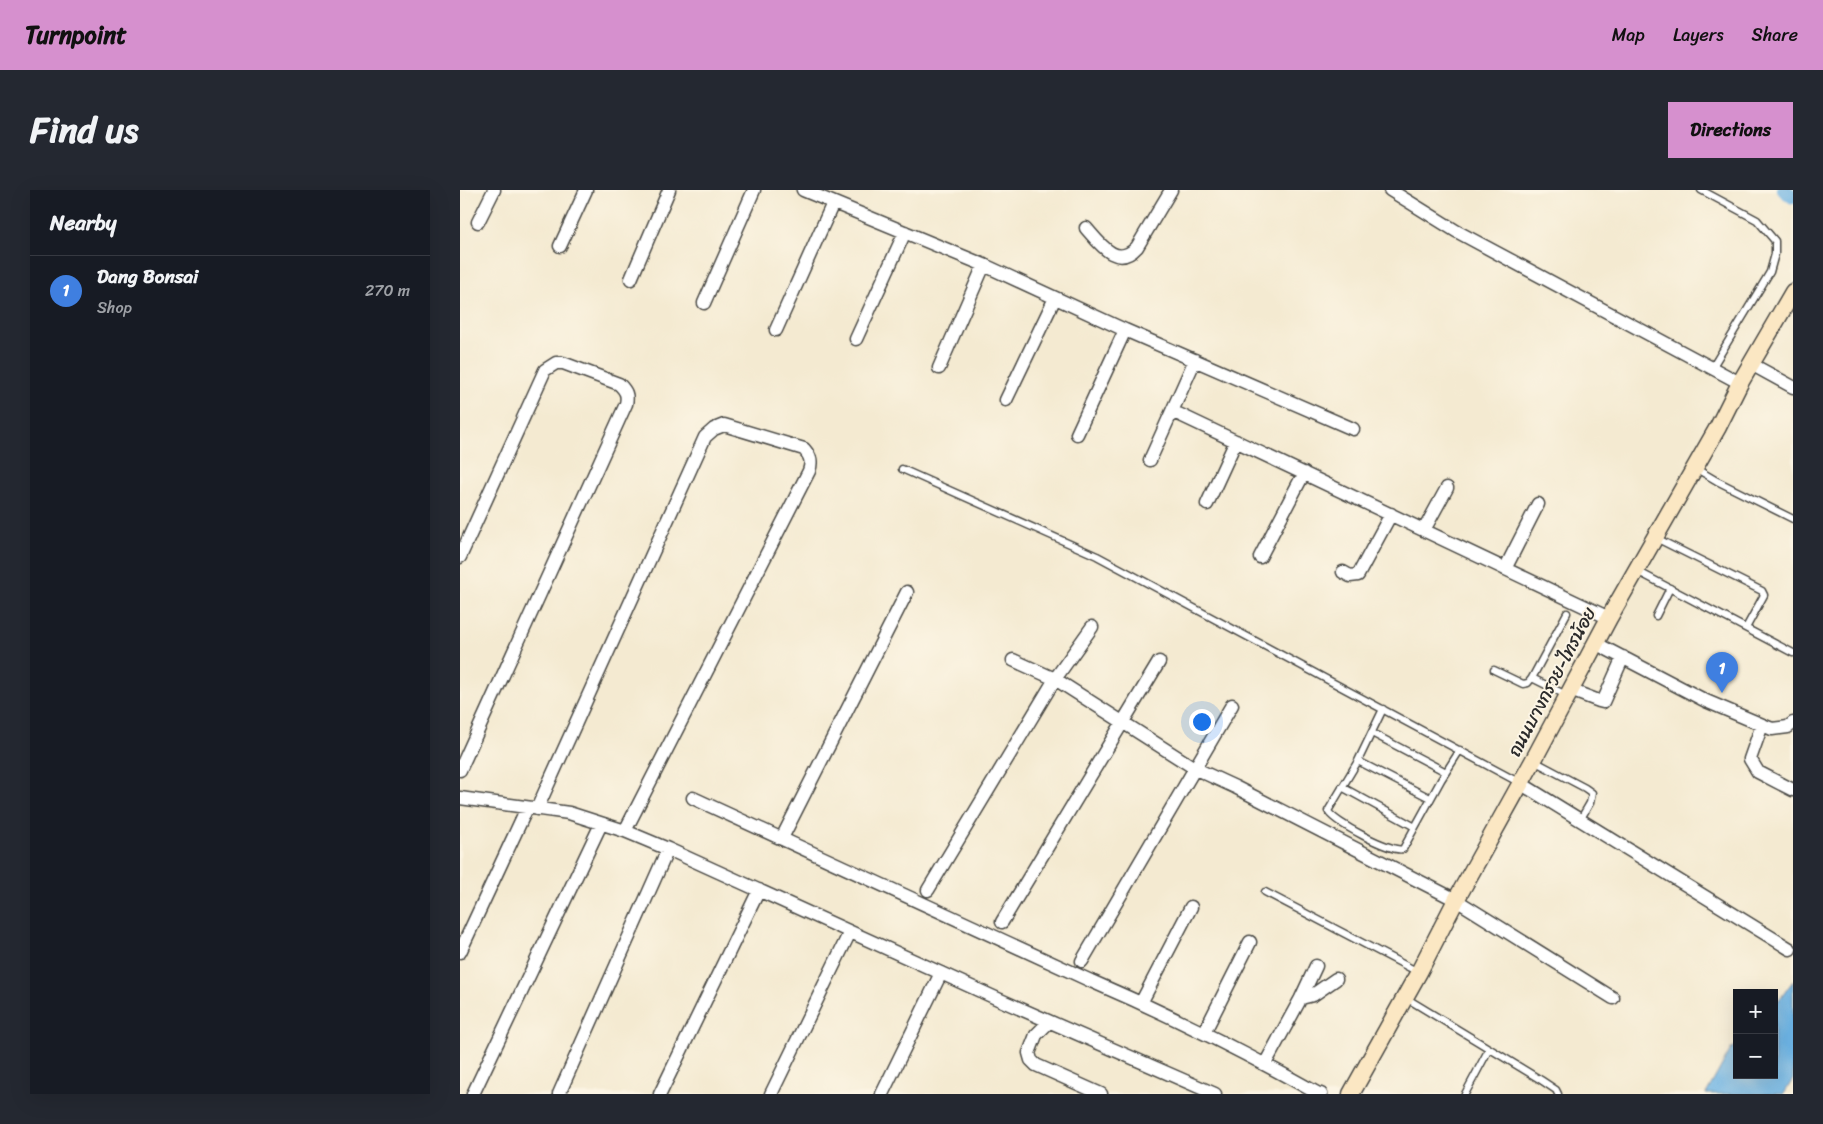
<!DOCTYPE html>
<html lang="en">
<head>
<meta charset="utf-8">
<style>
	:root { --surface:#171b24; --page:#242831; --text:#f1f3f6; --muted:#9ea1a6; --line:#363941; --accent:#d690ce }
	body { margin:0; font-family:Sriracha,"Playpen Sans Thai",sans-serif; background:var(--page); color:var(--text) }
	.controls { position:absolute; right:15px; bottom:15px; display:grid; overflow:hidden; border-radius:0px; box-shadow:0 5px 20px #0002 }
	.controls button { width:45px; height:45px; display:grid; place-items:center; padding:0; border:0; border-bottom:1px solid var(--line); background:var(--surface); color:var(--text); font:25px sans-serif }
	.you { position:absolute; left:741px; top:531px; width:18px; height:18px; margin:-12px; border:4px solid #fff; border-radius:50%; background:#1a73e8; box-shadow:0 0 0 8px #1a73e833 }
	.badge { display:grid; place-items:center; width:32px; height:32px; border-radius:50%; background:var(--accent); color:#fff; font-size:16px; font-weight:700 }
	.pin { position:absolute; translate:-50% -41px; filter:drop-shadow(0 1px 2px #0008) }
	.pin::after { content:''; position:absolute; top:26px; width:18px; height:15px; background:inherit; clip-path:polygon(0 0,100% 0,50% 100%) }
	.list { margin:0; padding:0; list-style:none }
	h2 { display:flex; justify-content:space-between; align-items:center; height:65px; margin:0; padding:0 20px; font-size:21px }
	h2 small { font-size:16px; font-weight:400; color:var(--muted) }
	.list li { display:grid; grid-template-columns:32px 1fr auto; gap:15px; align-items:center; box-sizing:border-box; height:70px; padding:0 20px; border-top:1px solid var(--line) }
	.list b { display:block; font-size:19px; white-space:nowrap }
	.list p { margin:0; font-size:16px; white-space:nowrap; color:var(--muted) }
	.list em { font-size:16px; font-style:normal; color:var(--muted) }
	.map { position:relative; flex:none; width:1333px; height:904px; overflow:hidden; border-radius:0px }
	header { display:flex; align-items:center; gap:30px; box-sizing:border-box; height:70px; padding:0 25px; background:var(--accent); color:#111 }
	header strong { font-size:24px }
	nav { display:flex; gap:28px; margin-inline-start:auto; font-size:18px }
	.intro { display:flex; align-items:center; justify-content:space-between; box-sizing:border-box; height:120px; padding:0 30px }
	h1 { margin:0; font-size:35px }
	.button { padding:12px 22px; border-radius:0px; background:var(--accent); color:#111; font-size:18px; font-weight:700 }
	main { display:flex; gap:30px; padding:0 30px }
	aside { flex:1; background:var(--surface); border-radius:0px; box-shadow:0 5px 20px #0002 }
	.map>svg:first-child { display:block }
	.water { fill:#6cb2e3; stroke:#4c6e87 }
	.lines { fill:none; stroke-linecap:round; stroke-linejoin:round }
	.canal { stroke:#6cb2e3; stroke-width:14 }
	.service-casing { stroke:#494844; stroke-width:9 }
	.minor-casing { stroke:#494844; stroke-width:15 }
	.secondary-casing { stroke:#494844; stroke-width:19 }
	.service { stroke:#fff; stroke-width:6 }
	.minor { stroke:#fff; stroke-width:12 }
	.secondary { stroke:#fbe7c3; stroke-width:16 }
	.labels { text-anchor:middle; stroke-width:4; stroke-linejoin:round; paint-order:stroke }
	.street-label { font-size:18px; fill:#2b2b2b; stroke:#fcf5e5 }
</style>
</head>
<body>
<header>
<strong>Turnpoint</strong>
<nav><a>Map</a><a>Layers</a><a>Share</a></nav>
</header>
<div class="intro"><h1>Find us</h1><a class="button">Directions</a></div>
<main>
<aside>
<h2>Nearby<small></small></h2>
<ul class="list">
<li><span class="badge" style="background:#3f7fe0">1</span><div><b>Dang Bonsai</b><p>Shop</p></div><em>270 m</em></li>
</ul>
</aside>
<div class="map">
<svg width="1333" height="904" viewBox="0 0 1333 904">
	<rect width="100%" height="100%" fill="#fcf5e5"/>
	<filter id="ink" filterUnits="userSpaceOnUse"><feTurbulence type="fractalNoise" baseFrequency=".02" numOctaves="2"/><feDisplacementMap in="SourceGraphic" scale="10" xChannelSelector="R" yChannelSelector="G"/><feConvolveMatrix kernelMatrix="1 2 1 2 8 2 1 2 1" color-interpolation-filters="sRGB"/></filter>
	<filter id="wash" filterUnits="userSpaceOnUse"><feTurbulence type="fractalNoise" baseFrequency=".0096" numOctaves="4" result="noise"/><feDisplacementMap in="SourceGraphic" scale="20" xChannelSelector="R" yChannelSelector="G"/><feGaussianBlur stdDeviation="1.12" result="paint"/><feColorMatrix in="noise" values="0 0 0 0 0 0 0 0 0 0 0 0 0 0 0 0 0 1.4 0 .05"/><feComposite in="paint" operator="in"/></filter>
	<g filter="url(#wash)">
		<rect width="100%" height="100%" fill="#f4ead1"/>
		<path class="water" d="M1333,791V889L1324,904H1246L1271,859L1277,855V885H1314V817Z"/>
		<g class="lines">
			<path class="canal" d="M1324,0L1333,7"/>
		</g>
	</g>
	<g filter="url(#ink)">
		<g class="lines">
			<g class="service-casing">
				<path id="service" d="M1241,0L1297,30L1315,51V64L1310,82L1252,178
					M1235,278L1257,291L1333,329
					M442,279L637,366L1060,593
					M1196,348L1302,401L1304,405L1286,438
					M1177,381L1333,463
					M1196,426L1210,398
					M1034,480L1063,494L1068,493L1072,488L1106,505
					M1072,488L1107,423
					M923,519L898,571L868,621C873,632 932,663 943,659L981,590L1000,560
					M912,543L986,582
					M898,571L970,608
					M1074,571L1125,598L1132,603L1130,613L1120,630
					M882,597L955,637
					M805,702L958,782
					M946,808L1081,890L1096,900L1098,904
					M1005,904L1029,859"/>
			</g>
			<g class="minor-casing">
				<path id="minor" d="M343,0L524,75L665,140L893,239
					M930,0L996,41L1280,193
					M18,32L34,0
					M626,38C640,54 657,79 677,57L711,0
					M100,56L126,0
					M171,89L209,0
					M244,113L294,0
					M316,140L373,13
					M396,149L445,42
					M1291,174L1333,197
					M479,178L524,75
					M546,210L595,108
					M712,221L1149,428
					M617,244L665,140
					M690,270L735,170
					M747,314L776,251
					M964,340L987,298
					M0,367L85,180L96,173H103L159,194C166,201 168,205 166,214L0,580
					M800,367L844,283
					M1045,379L1078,314
					M883,382L890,386L898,385L931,324
					M1135,453L1246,511L1312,539L1328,537L1333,533
					M553,470L595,489L736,579L775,597L996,710L1153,808
					M1110,500L1139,511L1143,512L1163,467
					M1302,535L1290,569L1298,582L1333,600
					M1060,593L1330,759
					M0,608L109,623L165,641L208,659L538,809L755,904
					M233,608L631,791C708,824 784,862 857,903L861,904
					M77,619L245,247L254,239L264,235L344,259C351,267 352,272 349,281L165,641
					M322,648L447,402
					M468,700L595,489L632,437
					M542,732L699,472
					M0,762L67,618
					M622,771L772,515
					M841,808L856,776
					M681,813L731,717
					M589,832L576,845L569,863L571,870L576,875L641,904
					M744,843L790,752
					M805,874L841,808L853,805L876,789
					M13,904L141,634
					M99,904L208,659
					M200,904L299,700
					M311,904L390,742
					M422,904L481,783"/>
			</g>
			<g class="secondary-casing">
				<path id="secondary" d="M891,904L959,782L996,710L1073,571L1149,428L1258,237L1280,193L1333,102"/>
			</g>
			<use href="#service" class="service"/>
			<use href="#minor" class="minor"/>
			<use href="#secondary" class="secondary"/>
		</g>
	</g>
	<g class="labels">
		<g class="street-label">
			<text transform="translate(1092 492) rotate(-62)" y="6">ถนนบางกรวย-ไทรน้อย</text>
		</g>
	</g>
</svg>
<div class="controls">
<button>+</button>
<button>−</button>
</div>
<div class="you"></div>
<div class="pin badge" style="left:1262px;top:503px;background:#3f7fe0">1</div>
</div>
</main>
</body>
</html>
